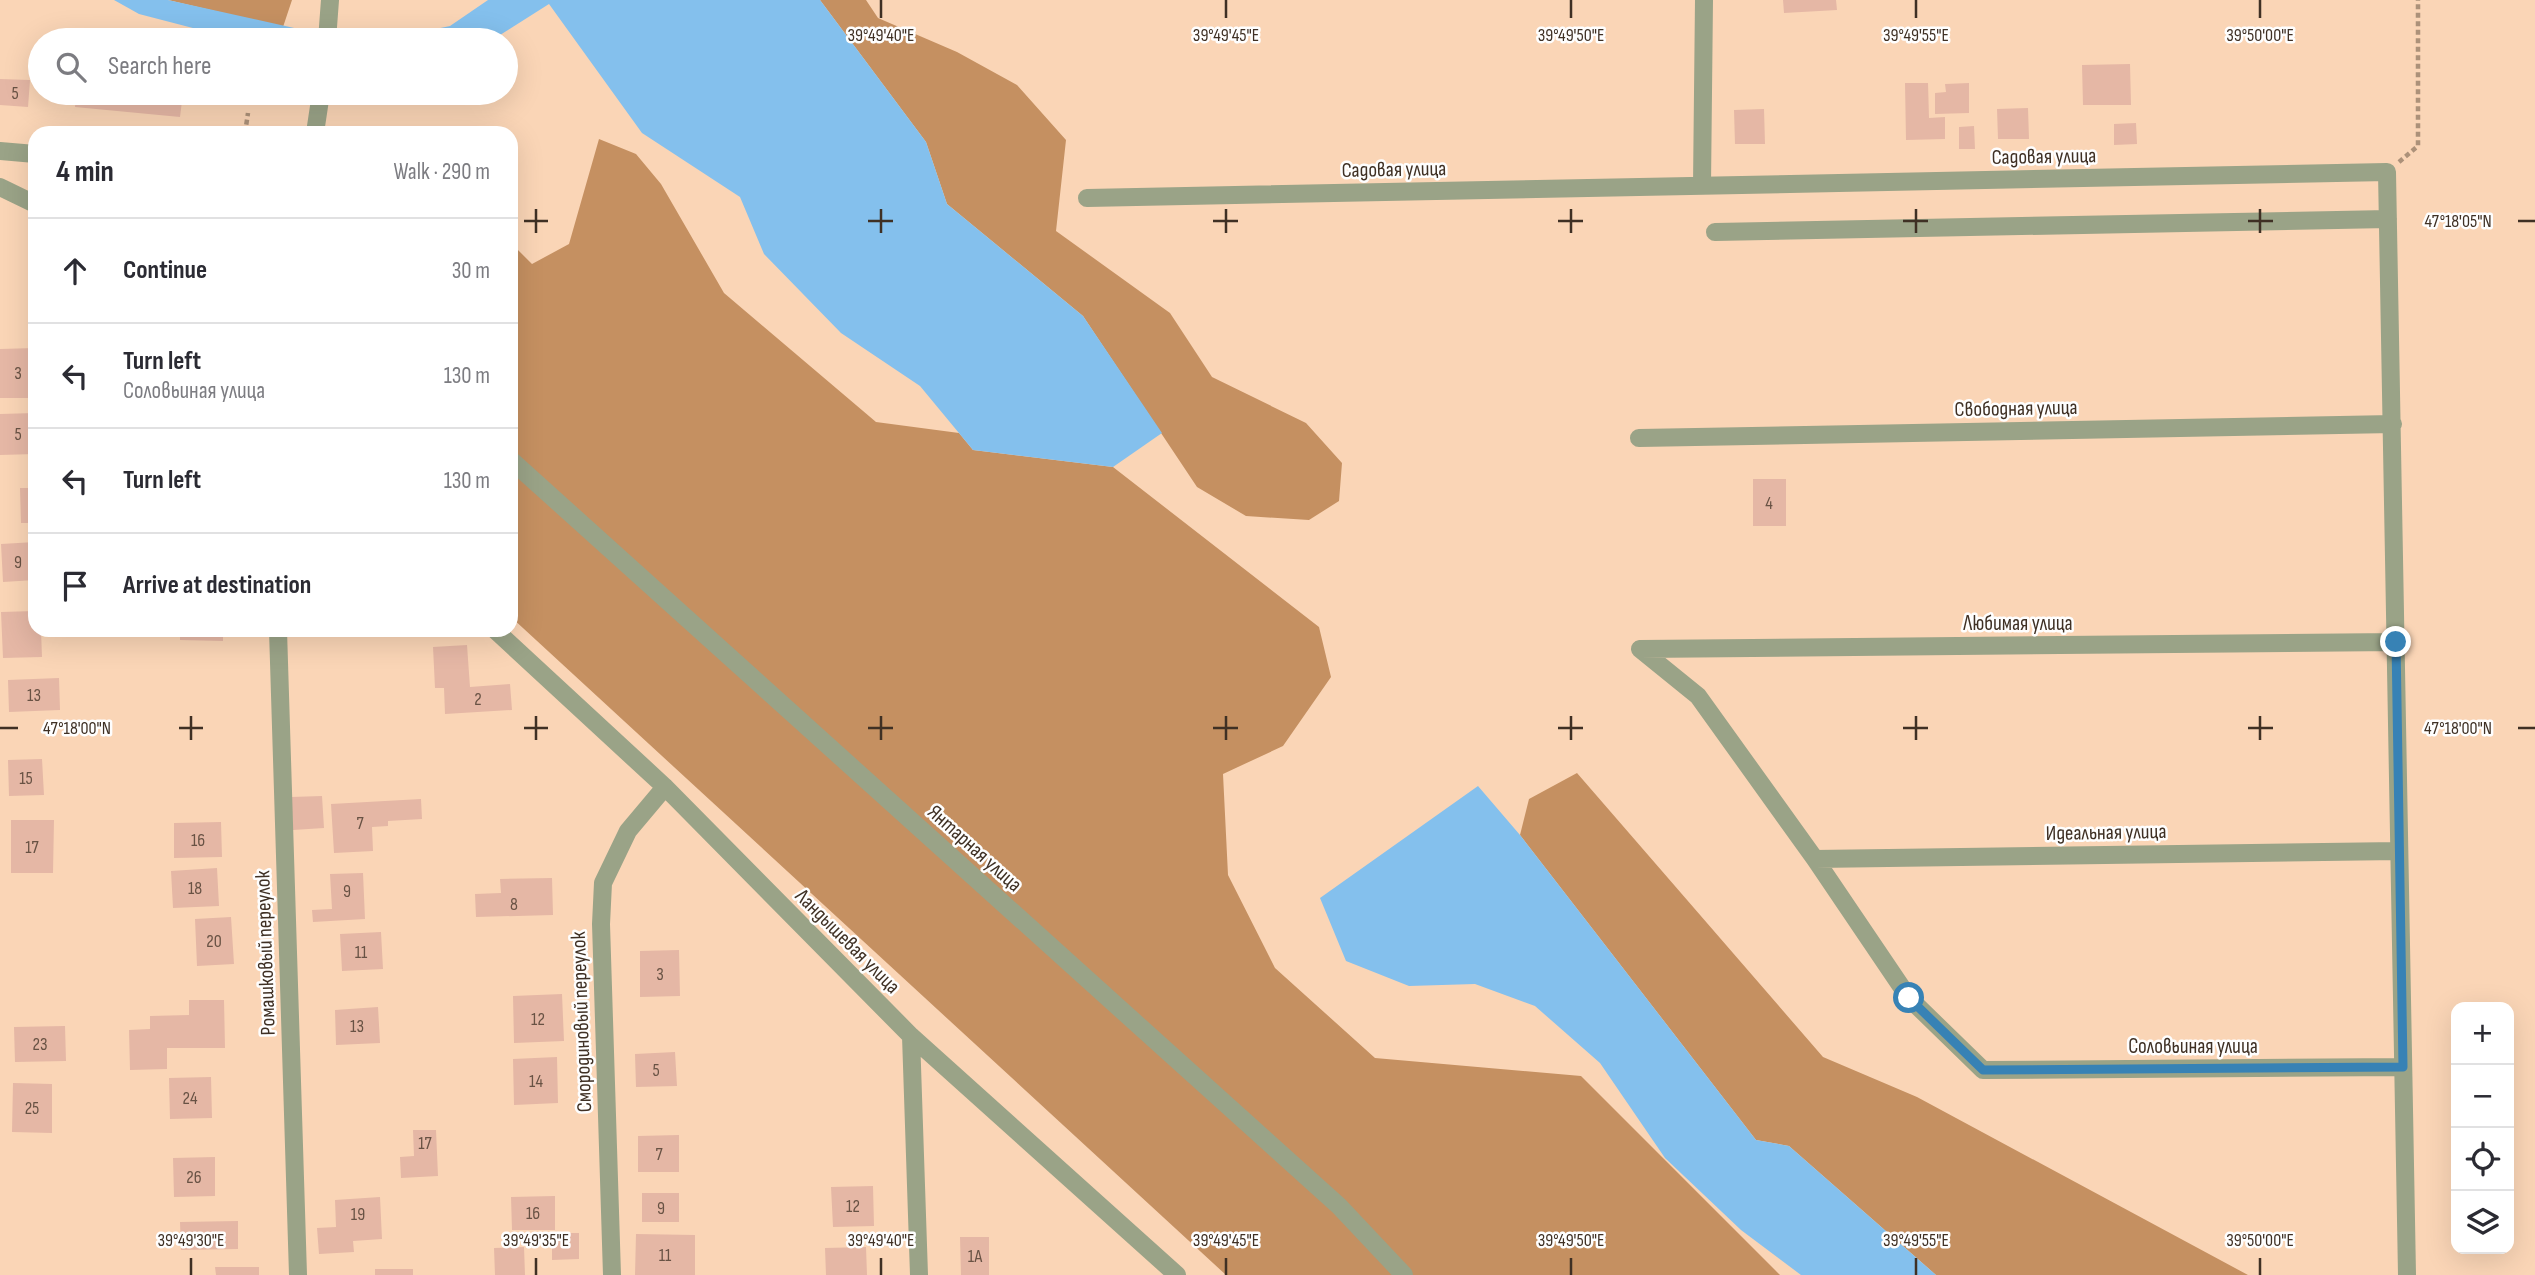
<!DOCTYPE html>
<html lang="en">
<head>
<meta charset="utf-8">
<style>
	:root { --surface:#fff; --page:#f2f2f3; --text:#2b2b33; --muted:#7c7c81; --line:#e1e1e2 }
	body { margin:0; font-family:"Sofia Sans Condensed",sans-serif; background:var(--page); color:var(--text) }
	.controls { position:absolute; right:21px; bottom:21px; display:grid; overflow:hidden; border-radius:14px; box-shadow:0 7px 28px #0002 }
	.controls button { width:63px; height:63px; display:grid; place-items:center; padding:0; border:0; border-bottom:2px solid var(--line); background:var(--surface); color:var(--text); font:35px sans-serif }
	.stop { position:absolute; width:21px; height:21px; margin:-16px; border:5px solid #3782b5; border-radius:50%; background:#fff }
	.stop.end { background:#3782b5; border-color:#fff; box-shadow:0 2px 7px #0008 }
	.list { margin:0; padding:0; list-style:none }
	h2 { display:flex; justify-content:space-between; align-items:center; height:91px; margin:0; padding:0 28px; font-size:30px }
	h2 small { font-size:23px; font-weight:400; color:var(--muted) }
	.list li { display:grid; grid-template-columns:46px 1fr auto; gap:21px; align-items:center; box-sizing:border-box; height:105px; padding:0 28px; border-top:2px solid var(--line) }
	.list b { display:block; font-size:26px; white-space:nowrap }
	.list p { margin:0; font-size:23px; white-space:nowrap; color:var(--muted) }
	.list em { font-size:23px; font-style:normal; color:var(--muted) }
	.icon { flex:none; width:38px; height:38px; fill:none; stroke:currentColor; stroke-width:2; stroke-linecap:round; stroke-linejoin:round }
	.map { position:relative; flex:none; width:2535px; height:1275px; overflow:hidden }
	.search { position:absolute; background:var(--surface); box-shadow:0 7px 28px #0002; left:28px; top:28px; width:490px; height:77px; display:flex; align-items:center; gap:18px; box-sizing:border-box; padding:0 24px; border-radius:38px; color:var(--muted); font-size:26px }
	.panel { position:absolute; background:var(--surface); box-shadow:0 7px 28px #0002; left:28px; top:126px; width:490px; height:511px; border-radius:21px }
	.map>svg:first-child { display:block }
	.forest { fill:#c59061 }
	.water { fill:#84c0ed }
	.building { fill:#e5b7a5 }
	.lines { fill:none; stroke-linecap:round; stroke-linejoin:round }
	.path { stroke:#ac9179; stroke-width:4.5; stroke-dasharray:5 3.5; stroke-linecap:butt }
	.minor { stroke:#9aa387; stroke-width:18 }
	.tertiary { stroke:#9aa387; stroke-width:18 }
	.route { stroke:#3782b5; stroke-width:9 }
	.ticks { fill:none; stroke:#3f3024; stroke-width:2.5 }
	.labels { text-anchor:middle; stroke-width:5; stroke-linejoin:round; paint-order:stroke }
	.number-label { font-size:18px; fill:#685244 }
	.street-label { font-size:21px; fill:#3f3024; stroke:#fefefe }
	.ticks-label { font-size:18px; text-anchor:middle; fill:#3f3024; stroke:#fefefe; stroke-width:5; stroke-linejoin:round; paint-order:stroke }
</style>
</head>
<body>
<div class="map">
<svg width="2535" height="1275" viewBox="0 0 2535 1275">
	<rect width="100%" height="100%" fill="#fad5b6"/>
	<path class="forest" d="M168,0H292L283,27Z
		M820,0H866L878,18L957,52L1017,85L1066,140L1056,231L1170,313L1212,377L1306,423L1342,463L1339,501L1309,520L1246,516L1197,487L1083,316L947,204L926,142Z
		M599,139L636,154L661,184L724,293L876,422L959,433L973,450L1113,467L1319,627L1331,677L1283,746L1223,774L1228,875L1275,968L1375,1058L1581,1076L1780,1275H1226L511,617V243L532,264L569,244Z
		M1577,773L1823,1057L1917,1097L2248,1275H1936L1789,1146L1756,1140L1520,835L1529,799Z"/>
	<path class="water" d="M114,0H168L312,32V40H239L139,14Z
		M488,0H820L926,142L947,204L1083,316L1162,433L1113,467L973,450L920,386L841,333L764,254L740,197L642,133L549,4L492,40H355V36H402L450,26Z
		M1478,786L1520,835L1756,1140L1789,1146L1936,1275H1801L1741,1230L1665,1158L1600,1063L1535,1006L1475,984L1409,986L1346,961L1320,898Z"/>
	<path class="building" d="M1783,0H1836L1837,10L1784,13Z
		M2130,64L2131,105H2083L2082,65Z
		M0,79L30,80L28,107L0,105Z
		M1905,83H1928L1929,118L1945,117V139L1906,140Z
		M1969,83V113L1935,114V93L1946,92L1945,84Z
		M76,93H183L180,117L75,107Z
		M2028,108L2029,139H1998L1997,109Z
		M1764,109L1765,144H1735L1734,110Z
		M2136,123L2137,144L2114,145V124Z
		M1974,126L1975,149H1959V127Z
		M35,348V398H0V349Z
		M35,413V454L0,455V414Z
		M1753,479H1786V526H1753Z
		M20,488H35V523H21Z
		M35,542V580L3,582L1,544Z
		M35,611V630H41L42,657L3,658L1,612Z
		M180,630H223V641L180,640Z
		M467,645L470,687L510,684L512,710L445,714L444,688H435L433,647Z
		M59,678L60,710L9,712L8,680Z
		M42,759L44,795L9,796L8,760Z
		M322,796L324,828L293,830L291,797Z
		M421,799L422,819L388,821V826L372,827L373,851L334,853L331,804Z
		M11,820H54L53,873H11Z
		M221,822L222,857L174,858V823Z
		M217,868L219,906L173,908L171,871Z
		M363,873L365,919L313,922L312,910L332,909L330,874Z
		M552,878L553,915L476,917L475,894L501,893L500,879Z
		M231,917L234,964L197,966L195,919Z
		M381,932L383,969L342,971L340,934Z
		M679,950L680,996L640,997V951Z
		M562,994L564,1041L514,1043L513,996Z
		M189,1000H224L225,1048H167V1069L130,1070L129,1030L150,1029V1016L189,1015Z
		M378,1007L380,1043L336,1045L335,1010Z
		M65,1026L66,1061L15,1062L14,1027Z
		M675,1052L677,1086L636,1087L635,1054Z
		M557,1057L558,1103L514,1105L513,1059Z
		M211,1077L212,1118L170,1119L169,1078Z
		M13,1083L52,1084V1133L12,1132Z
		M413,1130H436L438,1176L401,1178L400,1157L414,1156Z
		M679,1135V1172H638V1136Z
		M215,1157V1196L174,1197L173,1158Z
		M873,1186L874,1226L833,1227L831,1187Z
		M642,1193H679V1222H642Z
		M555,1196V1230H512L511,1197Z
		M380,1197L382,1239L353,1241L354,1252L319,1254L317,1228L336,1227L335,1200Z
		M238,1221V1249L181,1250L180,1222Z
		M552,1233H579V1259L552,1260Z
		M636,1234L695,1235V1275H635Z
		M960,1237H989V1275H961Z
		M524,1247L525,1275H495L494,1248Z
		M866,1247L867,1275H826L825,1248Z
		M215,1267H259V1275H216Z
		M375,1269H413V1275H375Z"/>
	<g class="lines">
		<path class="path" d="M245,133L248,113
			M2399,162L2418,146V0"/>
		<path class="minor" d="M327,40L330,0
			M315,133L321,93
			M1702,185L1704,0
			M0,187L35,204
			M1087,198L2387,172L2407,1275
			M1715,232L2388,219
			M1639,438L2393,424
			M278,630L298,1275
			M495,630L665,787L911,1036L1177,1275
			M1640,649L1698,696L1815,859L1909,998L1983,1070L2403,1067
			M1640,649L2396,642
			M1815,859L2398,851
			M911,1036L919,1275
			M612,1275L601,924L603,883L628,831L665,787"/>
		<path class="tertiary" d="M0,151L35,154
			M511,460L1339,1206L1404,1275"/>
	</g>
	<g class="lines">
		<path class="route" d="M1909,998L1983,1070L2403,1067L2396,642"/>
	</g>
	<path class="ticks" d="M881,0V18M1226,0V18M1571,0V18M1916,0V18M2260,0V18M536,209V233M881,209V233M1226,209V233M1571,209V233M1916,209V233M2260,209V233M524,221H548M868,221H893M1213,221H1238M1558,221H1583M1903,221H1928M2248,221H2273M2518,221H2535M191,716V740M536,716V740M881,716V740M1226,716V740M1571,716V740M1916,716V740M2260,716V740M0,728H18M179,728H203M524,728H548M868,728H893M1213,728H1238M1558,728H1583M1903,728H1928M2248,728H2273M2518,728H2535M191,1258V1275M536,1258V1275M881,1258V1275M1226,1258V1275M1571,1258V1275M1916,1258V1275M2260,1258V1275"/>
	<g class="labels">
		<g class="number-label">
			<text x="15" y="99">5</text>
			<text x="18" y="379">3</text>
			<text x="18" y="440">5</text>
			<text x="1769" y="509">4</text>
			<text x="18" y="568">9</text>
			<text x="34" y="701">13</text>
			<text x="478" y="705">2</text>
			<text x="26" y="784">15</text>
			<text x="360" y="829">7</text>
			<text x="198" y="846">16</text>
			<text x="32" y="853">17</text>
			<text x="195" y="894">18</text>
			<text x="347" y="897">9</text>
			<text x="514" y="910">8</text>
			<text x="214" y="947">20</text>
			<text x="361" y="958">11</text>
			<text x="660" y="980">3</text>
			<text x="538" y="1025">12</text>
			<text x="357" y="1032">13</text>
			<text x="40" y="1050">23</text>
			<text x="656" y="1076">5</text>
			<text x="536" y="1087">14</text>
			<text x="190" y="1104">24</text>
			<text x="32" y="1114">25</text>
			<text x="425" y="1149">17</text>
			<text x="659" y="1160">7</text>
			<text x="194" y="1183">26</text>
			<text x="853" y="1212">12</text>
			<text x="661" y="1214">9</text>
			<text x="533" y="1219">16</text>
			<text x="358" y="1220">19</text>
			<text x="665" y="1261">11</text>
			<text x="975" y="1262">1А</text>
		</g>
		<g class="street-label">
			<text transform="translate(2044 156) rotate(-1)" y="7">Садовая улица</text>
			<text transform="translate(1394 169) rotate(-1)" y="7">Садовая улица</text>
			<text transform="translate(2016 408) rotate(-1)" y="7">Свободная улица</text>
			<text x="2018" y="630">Любимая улица</text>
			<text transform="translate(2106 832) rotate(-1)" y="7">Идеальная улица</text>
			<text transform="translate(975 848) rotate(42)" y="7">Янтарная улица</text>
			<text transform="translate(848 941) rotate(45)" y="7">Ландышевая улица</text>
			<text transform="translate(265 953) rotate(-92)" y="7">Ромашковый переулок</text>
			<text transform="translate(581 1022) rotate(-92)" y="7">Смородиновый переулок</text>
			<text x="2193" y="1053">Соловьиная улица</text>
		</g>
	</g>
	<g class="ticks-label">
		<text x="881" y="41">39°49'40"E</text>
		<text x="1226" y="41">39°49'45"E</text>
		<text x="1571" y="41">39°49'50"E</text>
		<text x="1916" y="41">39°49'55"E</text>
		<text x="2260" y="41">39°50'00"E</text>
		<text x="2458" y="227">47°18'05"N</text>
		<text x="77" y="734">47°18'00"N</text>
		<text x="2458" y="734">47°18'00"N</text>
		<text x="191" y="1246">39°49'30"E</text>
		<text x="536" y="1246">39°49'35"E</text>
		<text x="881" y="1246">39°49'40"E</text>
		<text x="1226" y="1246">39°49'45"E</text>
		<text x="1571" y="1246">39°49'50"E</text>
		<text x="1916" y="1246">39°49'55"E</text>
		<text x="2260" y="1246">39°50'00"E</text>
	</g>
</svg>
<div class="controls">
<button>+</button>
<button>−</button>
<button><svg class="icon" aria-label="locate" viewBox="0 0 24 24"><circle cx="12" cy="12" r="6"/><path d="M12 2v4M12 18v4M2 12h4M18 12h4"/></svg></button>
<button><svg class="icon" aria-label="layers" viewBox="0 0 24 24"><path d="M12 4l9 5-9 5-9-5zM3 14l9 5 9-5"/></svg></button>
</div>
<div class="stop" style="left:1909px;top:998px"></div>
<div class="stop end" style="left:2396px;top:642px"></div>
<div class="search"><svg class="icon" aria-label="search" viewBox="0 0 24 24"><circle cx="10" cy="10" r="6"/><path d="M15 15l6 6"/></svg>Search here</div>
<section class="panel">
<h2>4 min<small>Walk · 290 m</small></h2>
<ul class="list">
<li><svg class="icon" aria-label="ahead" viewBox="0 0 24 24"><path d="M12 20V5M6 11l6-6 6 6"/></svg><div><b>Continue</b></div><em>30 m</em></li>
<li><svg class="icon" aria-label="left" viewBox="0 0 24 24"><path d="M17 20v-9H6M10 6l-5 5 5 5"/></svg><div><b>Turn left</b><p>Соловьиная улица</p></div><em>130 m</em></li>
<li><svg class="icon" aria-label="left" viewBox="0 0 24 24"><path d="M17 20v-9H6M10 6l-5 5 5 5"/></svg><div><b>Turn left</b></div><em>130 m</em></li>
<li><svg class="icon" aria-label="arrive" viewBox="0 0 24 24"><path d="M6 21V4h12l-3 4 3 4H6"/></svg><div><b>Arrive at destination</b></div></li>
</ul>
</section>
</div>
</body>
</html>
